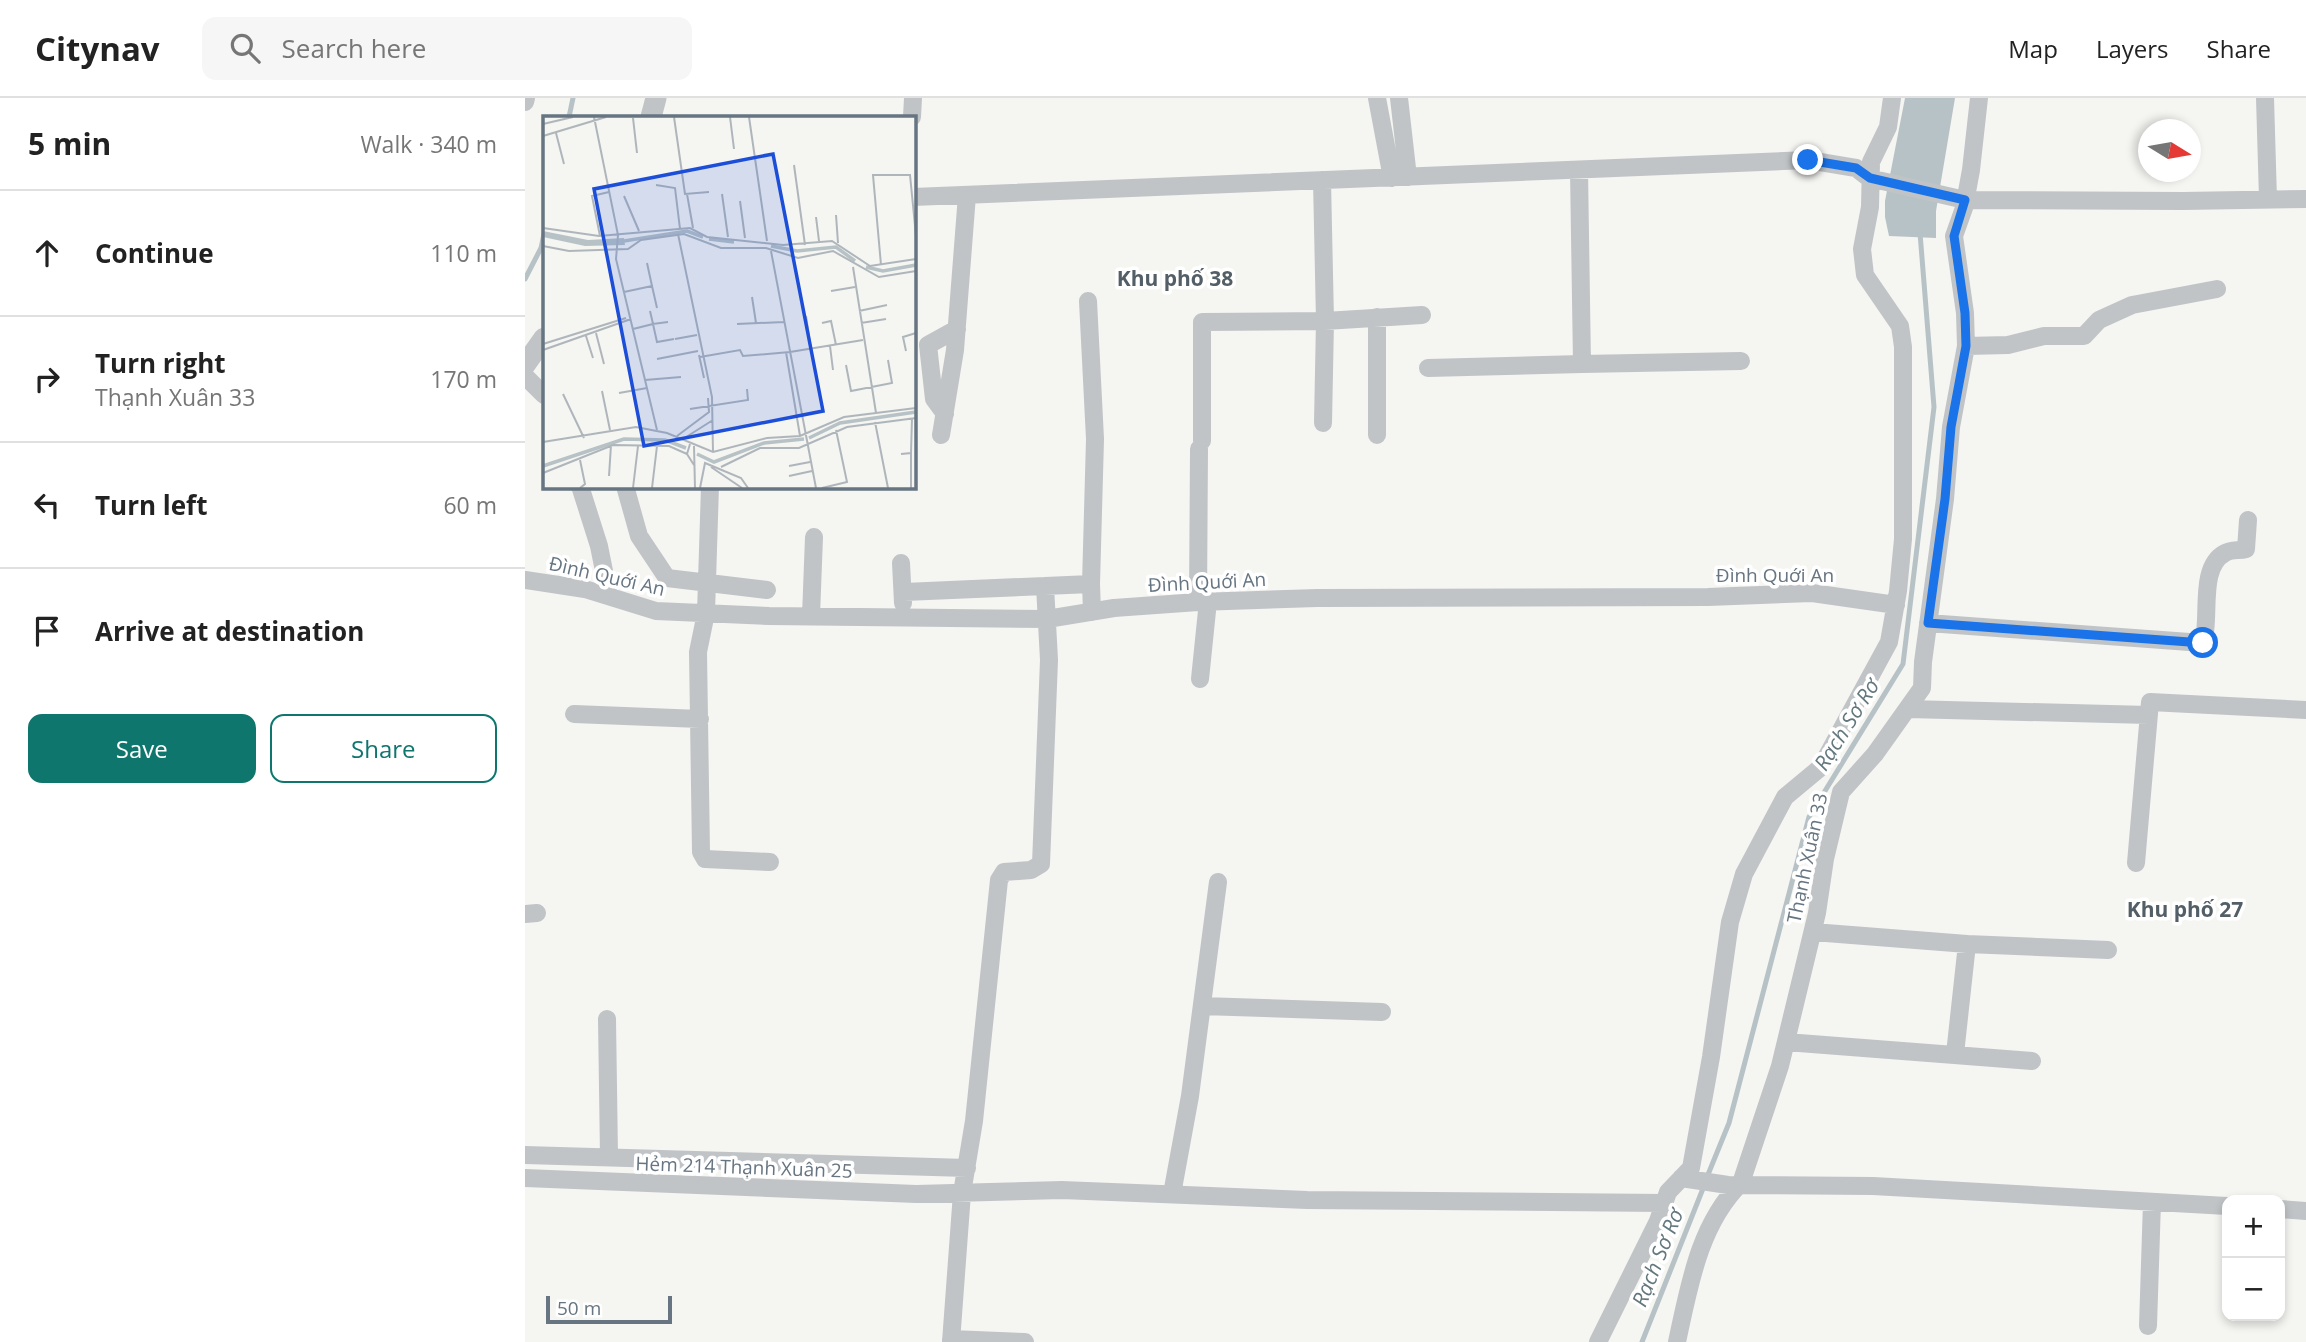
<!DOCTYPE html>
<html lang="en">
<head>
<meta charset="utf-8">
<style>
	:root { --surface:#fff; --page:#f6f6f6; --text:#222; --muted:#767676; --line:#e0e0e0; --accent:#0f766e }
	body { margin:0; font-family:"Open Sans",sans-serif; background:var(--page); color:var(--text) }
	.controls { position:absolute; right:21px; bottom:21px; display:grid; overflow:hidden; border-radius:14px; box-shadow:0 4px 10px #0003 }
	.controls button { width:63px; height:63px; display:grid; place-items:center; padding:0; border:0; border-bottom:2px solid var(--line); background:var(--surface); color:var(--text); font:35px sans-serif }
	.compass { position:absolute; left:1613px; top:21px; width:63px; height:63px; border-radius:50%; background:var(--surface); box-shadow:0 4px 10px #0003; rotate:101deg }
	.scale { position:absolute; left:21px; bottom:18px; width:126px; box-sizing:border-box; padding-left:7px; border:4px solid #667581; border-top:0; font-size:19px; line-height:24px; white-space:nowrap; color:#667581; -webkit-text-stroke:5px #fff; paint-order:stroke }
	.stop { position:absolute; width:21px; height:21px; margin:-16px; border:5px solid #1a73e8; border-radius:50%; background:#fff }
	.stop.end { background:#1a73e8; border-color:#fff; box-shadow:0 2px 7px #0008 }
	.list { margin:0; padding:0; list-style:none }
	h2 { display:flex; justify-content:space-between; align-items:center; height:91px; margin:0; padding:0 28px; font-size:30px }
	h2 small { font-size:23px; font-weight:400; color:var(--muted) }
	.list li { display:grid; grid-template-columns:46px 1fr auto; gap:21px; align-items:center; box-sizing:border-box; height:126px; padding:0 28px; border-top:2px solid var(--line) }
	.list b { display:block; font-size:26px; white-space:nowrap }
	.list p { margin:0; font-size:23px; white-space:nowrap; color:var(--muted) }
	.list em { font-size:23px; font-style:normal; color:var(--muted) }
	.actions { display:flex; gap:14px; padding:21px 28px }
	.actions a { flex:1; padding:16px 0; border:2px solid var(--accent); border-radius:14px; text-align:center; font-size:24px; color:var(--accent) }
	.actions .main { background:var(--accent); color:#fff }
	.icon { flex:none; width:38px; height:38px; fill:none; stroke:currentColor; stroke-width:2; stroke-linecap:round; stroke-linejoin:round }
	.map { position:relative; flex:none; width:1781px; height:1244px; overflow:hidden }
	header { display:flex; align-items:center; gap:42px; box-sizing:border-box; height:98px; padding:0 35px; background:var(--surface); border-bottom:2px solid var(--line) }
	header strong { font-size:33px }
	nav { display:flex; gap:38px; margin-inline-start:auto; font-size:24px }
	.search { width:490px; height:63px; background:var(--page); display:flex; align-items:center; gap:18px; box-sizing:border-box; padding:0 24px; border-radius:14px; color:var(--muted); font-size:26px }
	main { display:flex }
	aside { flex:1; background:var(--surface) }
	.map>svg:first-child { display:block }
	.water { fill:#b7c2c6 }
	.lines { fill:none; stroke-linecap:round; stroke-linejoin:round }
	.stream { stroke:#b7c2c6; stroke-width:5 }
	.minor { stroke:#c0c4c7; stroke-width:18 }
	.tertiary { stroke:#c0c4c7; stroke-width:21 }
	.route { stroke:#1a73e8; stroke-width:9 }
	.labels { text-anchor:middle; stroke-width:7; stroke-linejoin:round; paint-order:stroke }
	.street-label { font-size:19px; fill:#667581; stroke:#fff }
	.neighbourhood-label { font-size:21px; font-weight:bold; fill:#535e66; stroke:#fff }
	.water-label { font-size:21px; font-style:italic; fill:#62777e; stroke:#fff }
	.inset-river { fill:none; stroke:#b7c2c6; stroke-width:3.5 }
	.inset-road { fill:none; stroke:#afb6bb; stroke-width:2 }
	.view { fill:#1d4ed8; fill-opacity:0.15; stroke:#1d4ed8; stroke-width:3.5 }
	.inset-edge { fill:none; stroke:#667581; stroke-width:3.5 }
</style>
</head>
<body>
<header>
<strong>Citynav</strong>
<div class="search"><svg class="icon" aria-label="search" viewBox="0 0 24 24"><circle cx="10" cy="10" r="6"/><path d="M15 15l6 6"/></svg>Search here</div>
<nav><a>Map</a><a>Layers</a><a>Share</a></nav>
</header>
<main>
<aside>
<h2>5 min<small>Walk · 340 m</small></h2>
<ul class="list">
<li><svg class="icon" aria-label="ahead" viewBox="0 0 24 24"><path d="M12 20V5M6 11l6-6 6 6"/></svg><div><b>Continue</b></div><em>110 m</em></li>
<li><svg class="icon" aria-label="right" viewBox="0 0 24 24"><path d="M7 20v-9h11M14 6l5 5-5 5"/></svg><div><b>Turn right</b><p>Thạnh Xuân 33</p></div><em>170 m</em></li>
<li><svg class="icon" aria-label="left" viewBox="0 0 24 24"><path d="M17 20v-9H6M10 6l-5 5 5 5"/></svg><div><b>Turn left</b></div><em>60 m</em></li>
<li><svg class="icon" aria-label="arrive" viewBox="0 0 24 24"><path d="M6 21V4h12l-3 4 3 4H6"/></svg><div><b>Arrive at destination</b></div></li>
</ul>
<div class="actions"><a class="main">Save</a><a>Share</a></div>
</aside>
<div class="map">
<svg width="1781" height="1244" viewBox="0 0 1781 1244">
	<rect width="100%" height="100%" fill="#f5f5f2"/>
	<path class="water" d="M1380,0H1430L1411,113V140L1364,138L1360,119V103Z"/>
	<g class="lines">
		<path class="stream" d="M44,19L48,0
			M0,181L16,150L19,136
			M1182,1079L1204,1025L1284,719L1378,566L1409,309L1395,135
			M1117,1244L1179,1088"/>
		<path class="minor" d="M852,0L867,80
			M874,0L883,79
			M1740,0L1743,101
			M0,4L1,0
			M387,19L388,0
			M1054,72L1057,266L1216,263
			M388,99L1283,62L1331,70L1344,80L1440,102L1658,103L1781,101
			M563,203L570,341L566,486
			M1441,248L1483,247L1519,238H1559L1574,222L1607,207L1692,191
			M903,270L1057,266
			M0,278L19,297
			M420,316L409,301L403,247L432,231
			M798,325L800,223L897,217
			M416,337L430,252L442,97
			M852,337V219
			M677,343V224L800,223L797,82
			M55,388L74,448L84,498
			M100,388L114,438L142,480L242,492
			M185,388L181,515L173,554L176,754L180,761L245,764
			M376,465L378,505
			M0,482L60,491L131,513L244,518L522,521L589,510L673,504L792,500L1183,499L1287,495L1371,507
			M379,494L566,486L567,514
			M673,504L674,351
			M286,518L289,439
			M1403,525L1678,545C1686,520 1673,469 1700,455C1706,451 1714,453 1721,451L1723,422
			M675,581L683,503
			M1383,611L1624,617
			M49,616L175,621
			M1611,765L1625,604L1781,612
			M0,816L12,815
			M1288,834L1442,846L1583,852
			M677,908L857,914
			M82,921L84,1058
			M1261,944L1507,963
			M1430,956L1442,846
			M0,1057L442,1070
			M0,1080L391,1096L537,1092L782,1102L1139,1105
			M1156,1080L1203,1087L1348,1088L1702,1108
			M647,1096L665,998L693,784
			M1755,1111L1781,1113
			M1623,1228L1627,1104
			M426,1241L500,1244
			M426,1244L437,1095L449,1023L474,782L479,774L506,772L516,766L524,562L520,488
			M1073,1244L1133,1123L1143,1094L1166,1070L1186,959L1205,824L1219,776L1260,699L1296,669L1364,544L1373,493L1378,441V249L1375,228L1340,177L1337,151L1345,109L1346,64L1363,29L1367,0
			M1152,1244C1164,1189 1174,1126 1216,1085L1255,968L1292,815L1300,761L1316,694L1350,656L1397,590L1398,564L1420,401L1426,329L1441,248L1440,215L1429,138L1439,110L1446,72L1454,0"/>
		<path class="tertiary" d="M126,19L131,0
			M0,267L19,240"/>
	</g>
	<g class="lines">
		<path class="route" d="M1283,62L1331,70L1345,80L1440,102L1429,138L1440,215L1441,248L1426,329L1420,401L1403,525L1678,545"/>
	</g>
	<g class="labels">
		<g class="street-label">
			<text x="1250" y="484">Đình Quới An</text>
			<text transform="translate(82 478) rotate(13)" y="7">Đình Quới An</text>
			<text transform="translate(682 484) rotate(-3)" y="7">Đình Quới An</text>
			<text transform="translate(1282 760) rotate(-78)" y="7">Thạnh Xuân 33</text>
			<text transform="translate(219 1069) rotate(2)" y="7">Hẻm 214 Thạnh Xuân 25</text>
		</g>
		<g class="neighbourhood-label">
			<text x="650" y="188">Khu phố 38</text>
			<text x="1660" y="819">Khu phố 27</text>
		</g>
		<g class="water-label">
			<text transform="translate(1322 627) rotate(-58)" y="7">Rạch Sơ Rơ</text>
			<text transform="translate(1133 1160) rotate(-68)" y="7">Rạch Sơ Rơ</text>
		</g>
	</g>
	<g transform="translate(18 18)">
		<rect width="373" height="373" fill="#f5f5f2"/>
		<path d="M0,115L45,124L81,122L82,129L42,130L0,121Z" fill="#b7c2c6"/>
		<path class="inset-river" d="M166,123L191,126M81,125L144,115L160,121M228,130L254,135L293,131L312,145M323,151L340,155L373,149M266,322L297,307L373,296M154,338L171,346L221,327L261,323M0,350L81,323L122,324L143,332"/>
		<path class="inset-road" d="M51,1L75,119L73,143L114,314M131,1L142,78L166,76M187,1L191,33M206,1L224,125M90,2L94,37M0,8L30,1M13,17L21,48M0,20L63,1M251,49L262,129M113,69L132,72L137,113M144,78L150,112M179,78L185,121M81,80L96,115M197,85L202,122M293,99L295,127M273,101L276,125M0,112L56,120L147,112L164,121L240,129L289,125L327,150L373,143M135,118L169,281L170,336M57,120L49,80L66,76M0,130L26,135L85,133L98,124L141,118L178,132H223L255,142L290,135L336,161L373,155M228,135L273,372M338,149L330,59H367L373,120M310,151L333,297M109,170L114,192M288,175L312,171M81,176L109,170L104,147M209,181L213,207M107,195L110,208L125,206M316,195L344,189M263,200L268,234M279,207L288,205L293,229M318,207L343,203M194,208L241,206M90,213L110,208L114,226L131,223M53,217L61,248M43,220L50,242M132,223L154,219M0,228L83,202M287,230L290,254M0,234L88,203M363,235L360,221L373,217M243,236L257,320M156,239L161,262M157,241L197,234L200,240L247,236L320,224M114,243L155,235M303,249L308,275L349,267L345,244M102,264L138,261M59,275L67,314M76,277L104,272M20,278L41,322M147,293L205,284L204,273M332,306L345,372M134,320L166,296L165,282M140,323L170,304M0,326L93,311L124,317L170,336L224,322L257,320L301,301L373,292M147,328L144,338L151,349M151,330L152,372M358,338L368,337L369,302M246,350L267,346M168,351L199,372M178,351L217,332H256L304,311L373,302M0,357L70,329L126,330L144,338M66,360L68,329M246,360L269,355M37,372L42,368L37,344M90,372L95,330M109,372L114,330M157,372L162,347L198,362L205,372M279,372L304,366L293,314M368,372V337"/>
		<path class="view" d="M230,38L280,295L101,330L51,73Z"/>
		<rect width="373" height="373" class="inset-edge"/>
	</g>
</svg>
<div class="controls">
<button>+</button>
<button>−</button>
</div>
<svg class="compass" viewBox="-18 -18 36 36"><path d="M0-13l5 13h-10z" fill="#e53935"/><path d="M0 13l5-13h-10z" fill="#767676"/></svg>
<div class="scale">50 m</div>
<div class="stop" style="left:1678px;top:545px"></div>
<div class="stop end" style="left:1283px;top:62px"></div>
</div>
</main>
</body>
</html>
